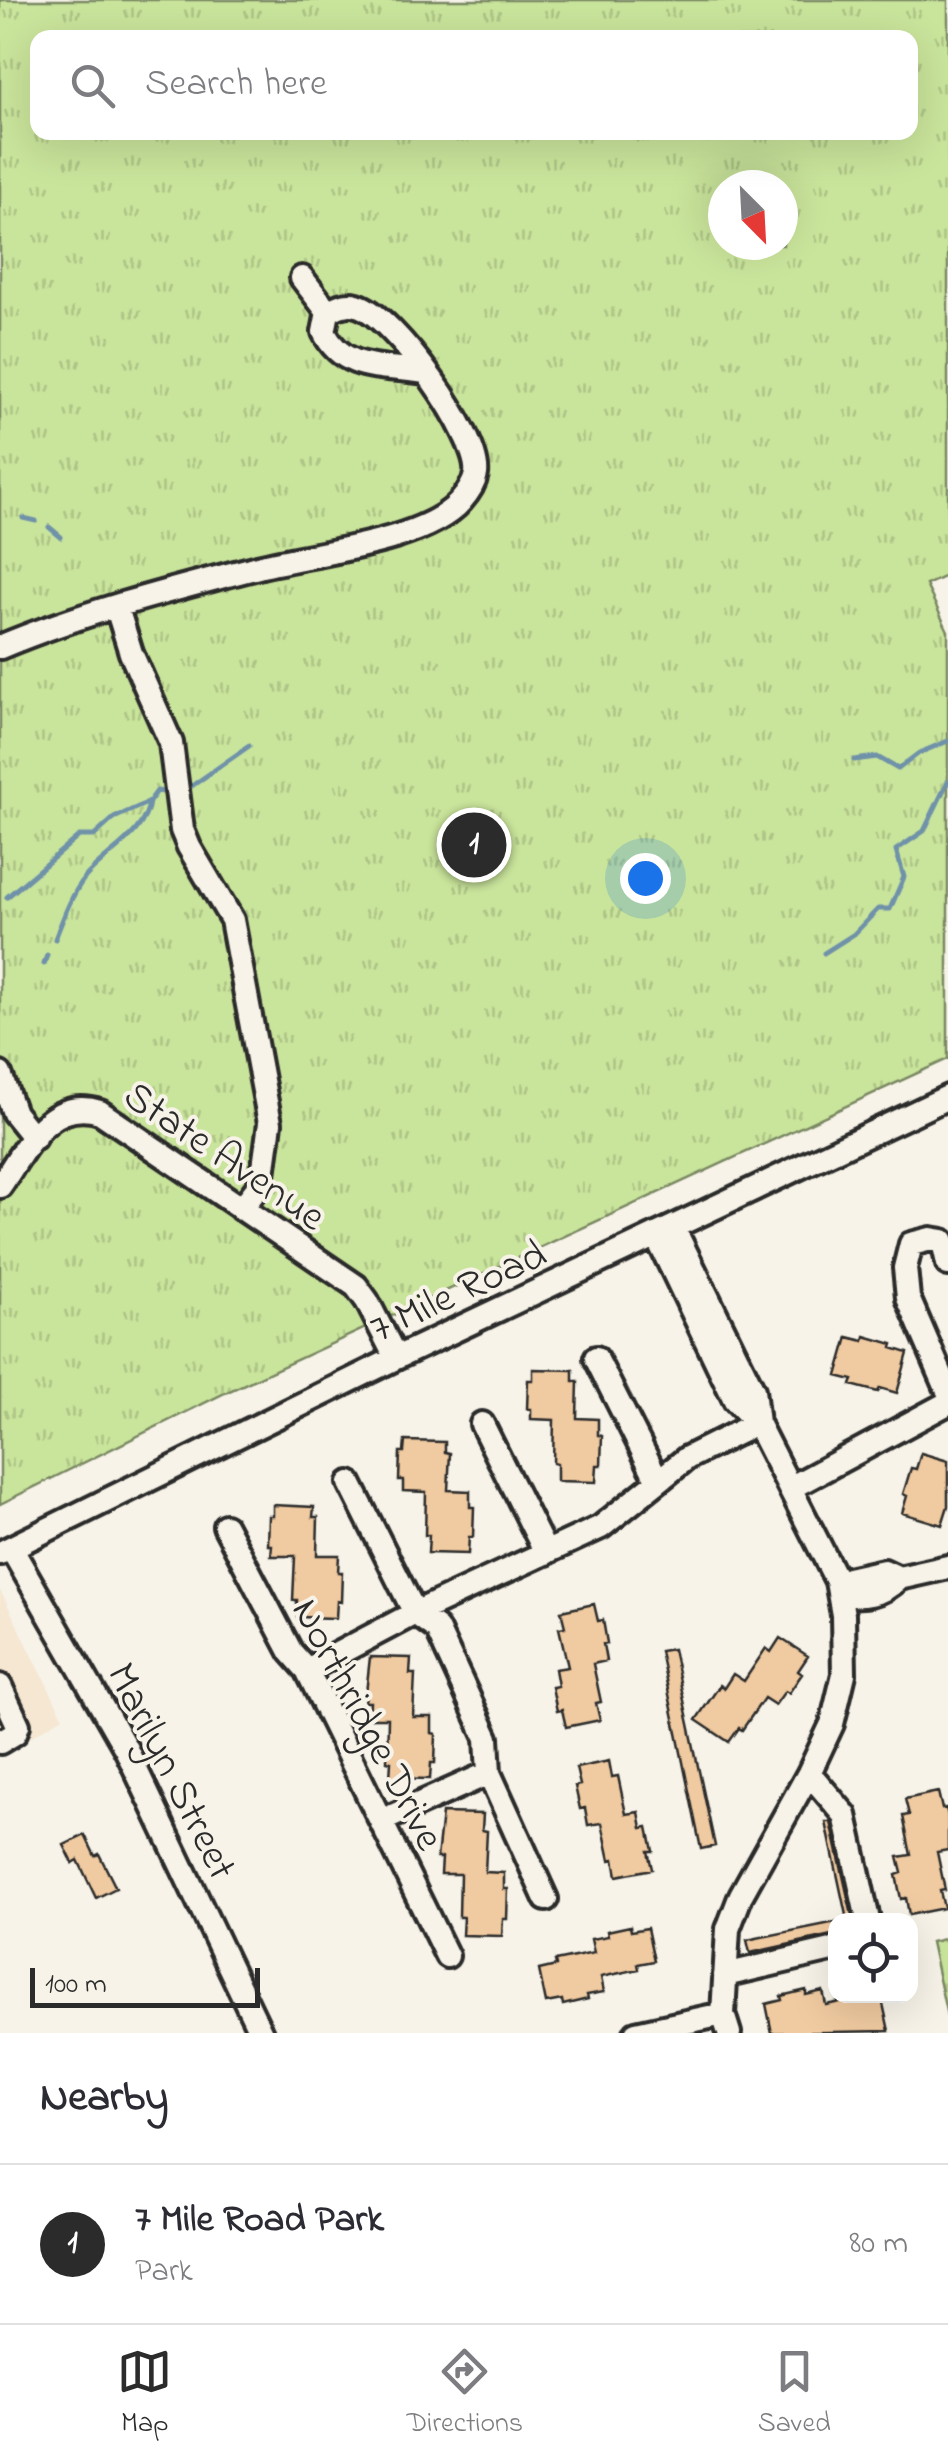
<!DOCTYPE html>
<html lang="en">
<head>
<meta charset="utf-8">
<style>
	:root { --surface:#fff; --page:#f7f7f7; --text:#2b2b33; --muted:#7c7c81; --line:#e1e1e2; --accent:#2b2b2b }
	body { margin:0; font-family:"Indie Flower",sans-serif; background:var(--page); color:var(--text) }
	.controls { position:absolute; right:30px; bottom:30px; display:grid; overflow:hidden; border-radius:20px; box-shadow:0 10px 40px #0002 }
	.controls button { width:90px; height:90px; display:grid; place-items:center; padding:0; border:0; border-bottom:2px solid var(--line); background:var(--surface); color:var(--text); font:50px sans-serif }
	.compass { position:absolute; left:708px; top:170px; width:90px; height:90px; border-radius:50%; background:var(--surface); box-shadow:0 10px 40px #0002; rotate:156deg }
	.scale { position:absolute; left:30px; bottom:25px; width:230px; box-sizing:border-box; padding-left:10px; border:5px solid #2b2b2b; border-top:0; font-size:28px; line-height:35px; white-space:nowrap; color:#2b2b2b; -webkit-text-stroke:8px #f7f3e8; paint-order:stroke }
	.you { position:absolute; left:645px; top:878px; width:35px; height:35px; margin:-25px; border:8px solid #fff; border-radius:50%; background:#1a73e8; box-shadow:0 0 0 15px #1a73e833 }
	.badge { display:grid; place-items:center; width:65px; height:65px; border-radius:50%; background:var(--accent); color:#fff; font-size:32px; font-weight:700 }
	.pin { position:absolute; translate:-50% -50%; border:5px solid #fff; box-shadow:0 2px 10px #0006 }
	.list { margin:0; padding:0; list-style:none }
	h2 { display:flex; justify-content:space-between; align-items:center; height:130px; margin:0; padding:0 40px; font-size:42px }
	h2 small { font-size:32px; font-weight:400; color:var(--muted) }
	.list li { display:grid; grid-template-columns:65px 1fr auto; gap:30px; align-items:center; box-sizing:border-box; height:160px; padding:0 40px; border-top:2px solid var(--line) }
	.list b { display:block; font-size:38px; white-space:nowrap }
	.list p { margin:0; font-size:32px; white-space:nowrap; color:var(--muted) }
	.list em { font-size:32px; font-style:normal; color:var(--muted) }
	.icon { flex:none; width:55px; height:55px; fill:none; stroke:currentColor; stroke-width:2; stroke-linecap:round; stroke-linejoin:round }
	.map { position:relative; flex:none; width:948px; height:2033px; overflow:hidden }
	.search { position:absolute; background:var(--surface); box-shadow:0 10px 40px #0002; left:30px; right:30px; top:30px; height:110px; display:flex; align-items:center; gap:25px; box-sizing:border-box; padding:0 35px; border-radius:20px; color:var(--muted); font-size:38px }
	.sheet { height:290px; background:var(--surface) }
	nav { display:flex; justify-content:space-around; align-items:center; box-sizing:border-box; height:140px; border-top:2px solid var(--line); background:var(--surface); font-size:28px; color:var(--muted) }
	nav a { display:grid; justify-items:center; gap:5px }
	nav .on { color:var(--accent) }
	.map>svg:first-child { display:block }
	.built { fill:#f5e7d2 }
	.park { fill:url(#park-tufts); stroke:#7a8863; stroke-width:2.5; fill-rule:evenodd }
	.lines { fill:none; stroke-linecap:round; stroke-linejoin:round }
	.stream { stroke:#6f92a9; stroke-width:5 }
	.building { fill:#f0caa0; stroke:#2b2b2b; stroke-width:2.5 }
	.minor-casing { stroke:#2b2b2b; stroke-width:30 }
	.minor { stroke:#f7f3e8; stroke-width:22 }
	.labels { text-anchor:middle; stroke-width:8; stroke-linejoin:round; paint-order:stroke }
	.street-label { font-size:42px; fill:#2b2b2b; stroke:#f7f3e8 }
</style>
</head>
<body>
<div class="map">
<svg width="948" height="2033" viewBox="0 0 948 2033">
	<defs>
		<pattern id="park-tufts" width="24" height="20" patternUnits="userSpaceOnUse" patternTransform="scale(2.5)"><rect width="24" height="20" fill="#c9e49b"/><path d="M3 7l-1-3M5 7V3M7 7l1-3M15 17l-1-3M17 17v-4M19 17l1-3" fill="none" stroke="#adc486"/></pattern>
	</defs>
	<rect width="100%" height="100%" fill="#f7f3e8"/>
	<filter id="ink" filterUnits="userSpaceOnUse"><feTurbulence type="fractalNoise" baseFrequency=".01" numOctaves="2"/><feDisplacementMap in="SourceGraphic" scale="20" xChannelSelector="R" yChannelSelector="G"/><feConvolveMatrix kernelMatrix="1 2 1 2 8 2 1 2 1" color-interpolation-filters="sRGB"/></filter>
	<g filter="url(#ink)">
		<path class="built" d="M0,1590L63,1717L0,1756Z"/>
		<path class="park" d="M0,0H948V575L926,585L948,631V1059L225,1393L0,1504ZM38,38H910V132H38ZM723,185H783V245H723Z
			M948,1938V2016H947L931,1942Z"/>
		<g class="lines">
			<path class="stream" d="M23,518L36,521
				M49,527L61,537
				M854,760L877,757L898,769L919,753L948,741
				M186,790L249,746
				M7,897L79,836H94L114,818L149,802L157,791L163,792
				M55,939C63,919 70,898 83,880C102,855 146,835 149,802
				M824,953L854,934L878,909H890L904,877L896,850L924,831L948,781
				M44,964L47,955"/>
		</g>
		<path class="building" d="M865,1336L893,1344L892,1348L908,1353L897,1393L880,1388L878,1392L851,1385L853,1380L837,1376L848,1337L864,1341Z
			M533,1369L573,1370V1381H578L577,1418L598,1419V1435L602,1436L601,1465H597L596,1482L557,1481V1464L553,1463L554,1420L531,1419V1409H527L528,1380H533Z
			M405,1441L445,1442V1452L450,1453L448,1490L470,1491V1507H474L473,1537H469L468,1554L428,1553L429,1535H425L426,1492L403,1491V1480H399L400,1452H404Z
			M921,1453L948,1461V1506L942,1525L902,1513L907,1496L903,1494L911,1468L916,1469Z
			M273,1505L314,1507L313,1517H318L317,1555H339L338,1572H342L341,1602L337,1601L336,1618L297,1617V1600H293L295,1556H271L272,1545H268L269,1516H273Z
			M594,1604L598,1621L603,1620L607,1643L603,1644L606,1661L593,1664L601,1702L596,1703L600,1720L566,1727L562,1710L557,1711L552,1687L558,1686L555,1669L568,1667L559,1628L565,1627L561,1611Z
			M780,1638L808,1656L798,1671L802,1674L789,1693L785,1691L775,1705L764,1698L742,1730L739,1728L729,1742L696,1720L720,1685L724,1688L733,1674L744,1681L766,1648L771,1652Z
			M673,1649L715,1846L701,1849L660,1651Z
			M370,1657L411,1658L410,1674H415L413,1717H432V1733L436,1734L435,1763H431L430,1779L390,1778L391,1762L387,1761L388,1718H369L370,1702H365Z
			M609,1761L612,1777L618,1776L626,1814L639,1812L642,1828L648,1827L653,1851H648L652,1869L617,1876L614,1859L610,1860L602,1823L588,1825L585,1808L580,1809L575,1786L580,1785L576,1768Z
			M938,1792L942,1809L946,1808L948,1816V1850L937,1852L945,1890L940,1891L944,1908L909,1915L906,1898L901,1899L896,1875L902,1873L898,1857L911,1855L903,1816L909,1815L905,1799Z
			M442,1813L483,1814L482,1830L487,1831L485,1872L504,1873V1889H508L507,1919H503L502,1936L462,1935L463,1917H459L460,1874H441L442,1858H437Z
			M826,1822H831L853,1920H847Z
			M85,1835L95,1856L99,1854L116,1888L96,1898L78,1860L73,1863L64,1845Z
			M836,1922V1934L750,1953L747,1940Z
			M630,1926L631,1931L647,1928L654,1961L638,1964L639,1969L601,1977L604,1992L587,1995L588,1999L563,2005L562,2000L546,2003L539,1970L556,1966L555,1961L594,1953L591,1939L608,1936L607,1931Z
			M806,1990V1995L823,1991L826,2005L864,1997L866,2002L882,1999L889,2031L772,2033L766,2004L782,2000L781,1996Z"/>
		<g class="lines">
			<g class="minor-casing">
				<path id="minor" d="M302,278L328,312
					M117,608L131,653L171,743L182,830L189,847L232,920L270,1123L262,1182L241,1209
					M0,647C81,613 170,590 254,568C310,553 424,544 461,501C468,493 474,485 476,474C481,437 393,315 357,305C346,302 337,306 328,312L324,332C344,373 385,365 424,372
					M0,1074L14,1113L34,1138
					M0,1186C25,1150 48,1096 100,1112L356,1286L367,1301L396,1358
					M673,1227L753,1390L757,1423
					M656,1235L735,1400L757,1423L837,1581L843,1615L844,1674L832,1724L809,1773L741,1895L728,1929L723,2014L729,2033
					M948,1264L943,1241L931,1239L911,1244L905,1268L908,1298L948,1391
					M596,1358L658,1481
					M482,1424L546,1553
					M350,1483L415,1613L437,1629L487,1738L489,1773L546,1899
					M790,1488L948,1403
					M225,1526L291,1652L307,1670L447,1956
					M11,1548L126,1749L261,2033
					M0,1553L396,1358L948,1097
					M899,1578C884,1594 860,1600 840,1591L848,1579L884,1571L899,1578L948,1567
					M307,1670L415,1613L601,1527L687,1458L757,1423
					M0,1686L18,1725L15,1733L0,1742
					M809,1773L845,1815L868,1920
					M381,1821L489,1773
					M725,1975L836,1949
					M636,2033L723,2014"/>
			</g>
			<use href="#minor" class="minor"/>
		</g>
	</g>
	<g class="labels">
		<g class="street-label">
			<text transform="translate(226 1154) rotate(34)" y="15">State Avenue</text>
			<text transform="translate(457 1289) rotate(-25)" y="15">7 Mile Road</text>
			<text transform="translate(370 1723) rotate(62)" y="15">Northridge Drive</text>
			<text transform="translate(174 1770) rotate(63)" y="15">Marilyn Street</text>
		</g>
	</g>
</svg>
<div class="controls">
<button><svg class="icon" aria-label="locate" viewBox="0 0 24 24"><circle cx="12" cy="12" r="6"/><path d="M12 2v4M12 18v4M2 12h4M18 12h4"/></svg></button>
</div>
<svg class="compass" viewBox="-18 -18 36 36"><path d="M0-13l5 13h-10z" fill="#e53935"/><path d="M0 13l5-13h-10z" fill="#7c7c81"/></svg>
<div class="scale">100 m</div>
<div class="you"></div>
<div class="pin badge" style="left:474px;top:845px">1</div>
<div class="search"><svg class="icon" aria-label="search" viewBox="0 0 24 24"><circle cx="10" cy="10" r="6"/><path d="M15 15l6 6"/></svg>Search here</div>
</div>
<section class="sheet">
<h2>Nearby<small></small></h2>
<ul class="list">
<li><span class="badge">1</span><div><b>7 Mile Road Park</b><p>Park</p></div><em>80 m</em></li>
</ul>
</section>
<nav>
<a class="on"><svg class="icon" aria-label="map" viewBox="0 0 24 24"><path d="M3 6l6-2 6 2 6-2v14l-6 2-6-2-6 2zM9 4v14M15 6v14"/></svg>Map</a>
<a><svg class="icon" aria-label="directions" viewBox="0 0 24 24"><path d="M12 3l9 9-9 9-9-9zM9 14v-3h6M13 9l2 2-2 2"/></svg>Directions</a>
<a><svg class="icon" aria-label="saved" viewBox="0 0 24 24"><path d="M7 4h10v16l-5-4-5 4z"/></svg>Saved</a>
</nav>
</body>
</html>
